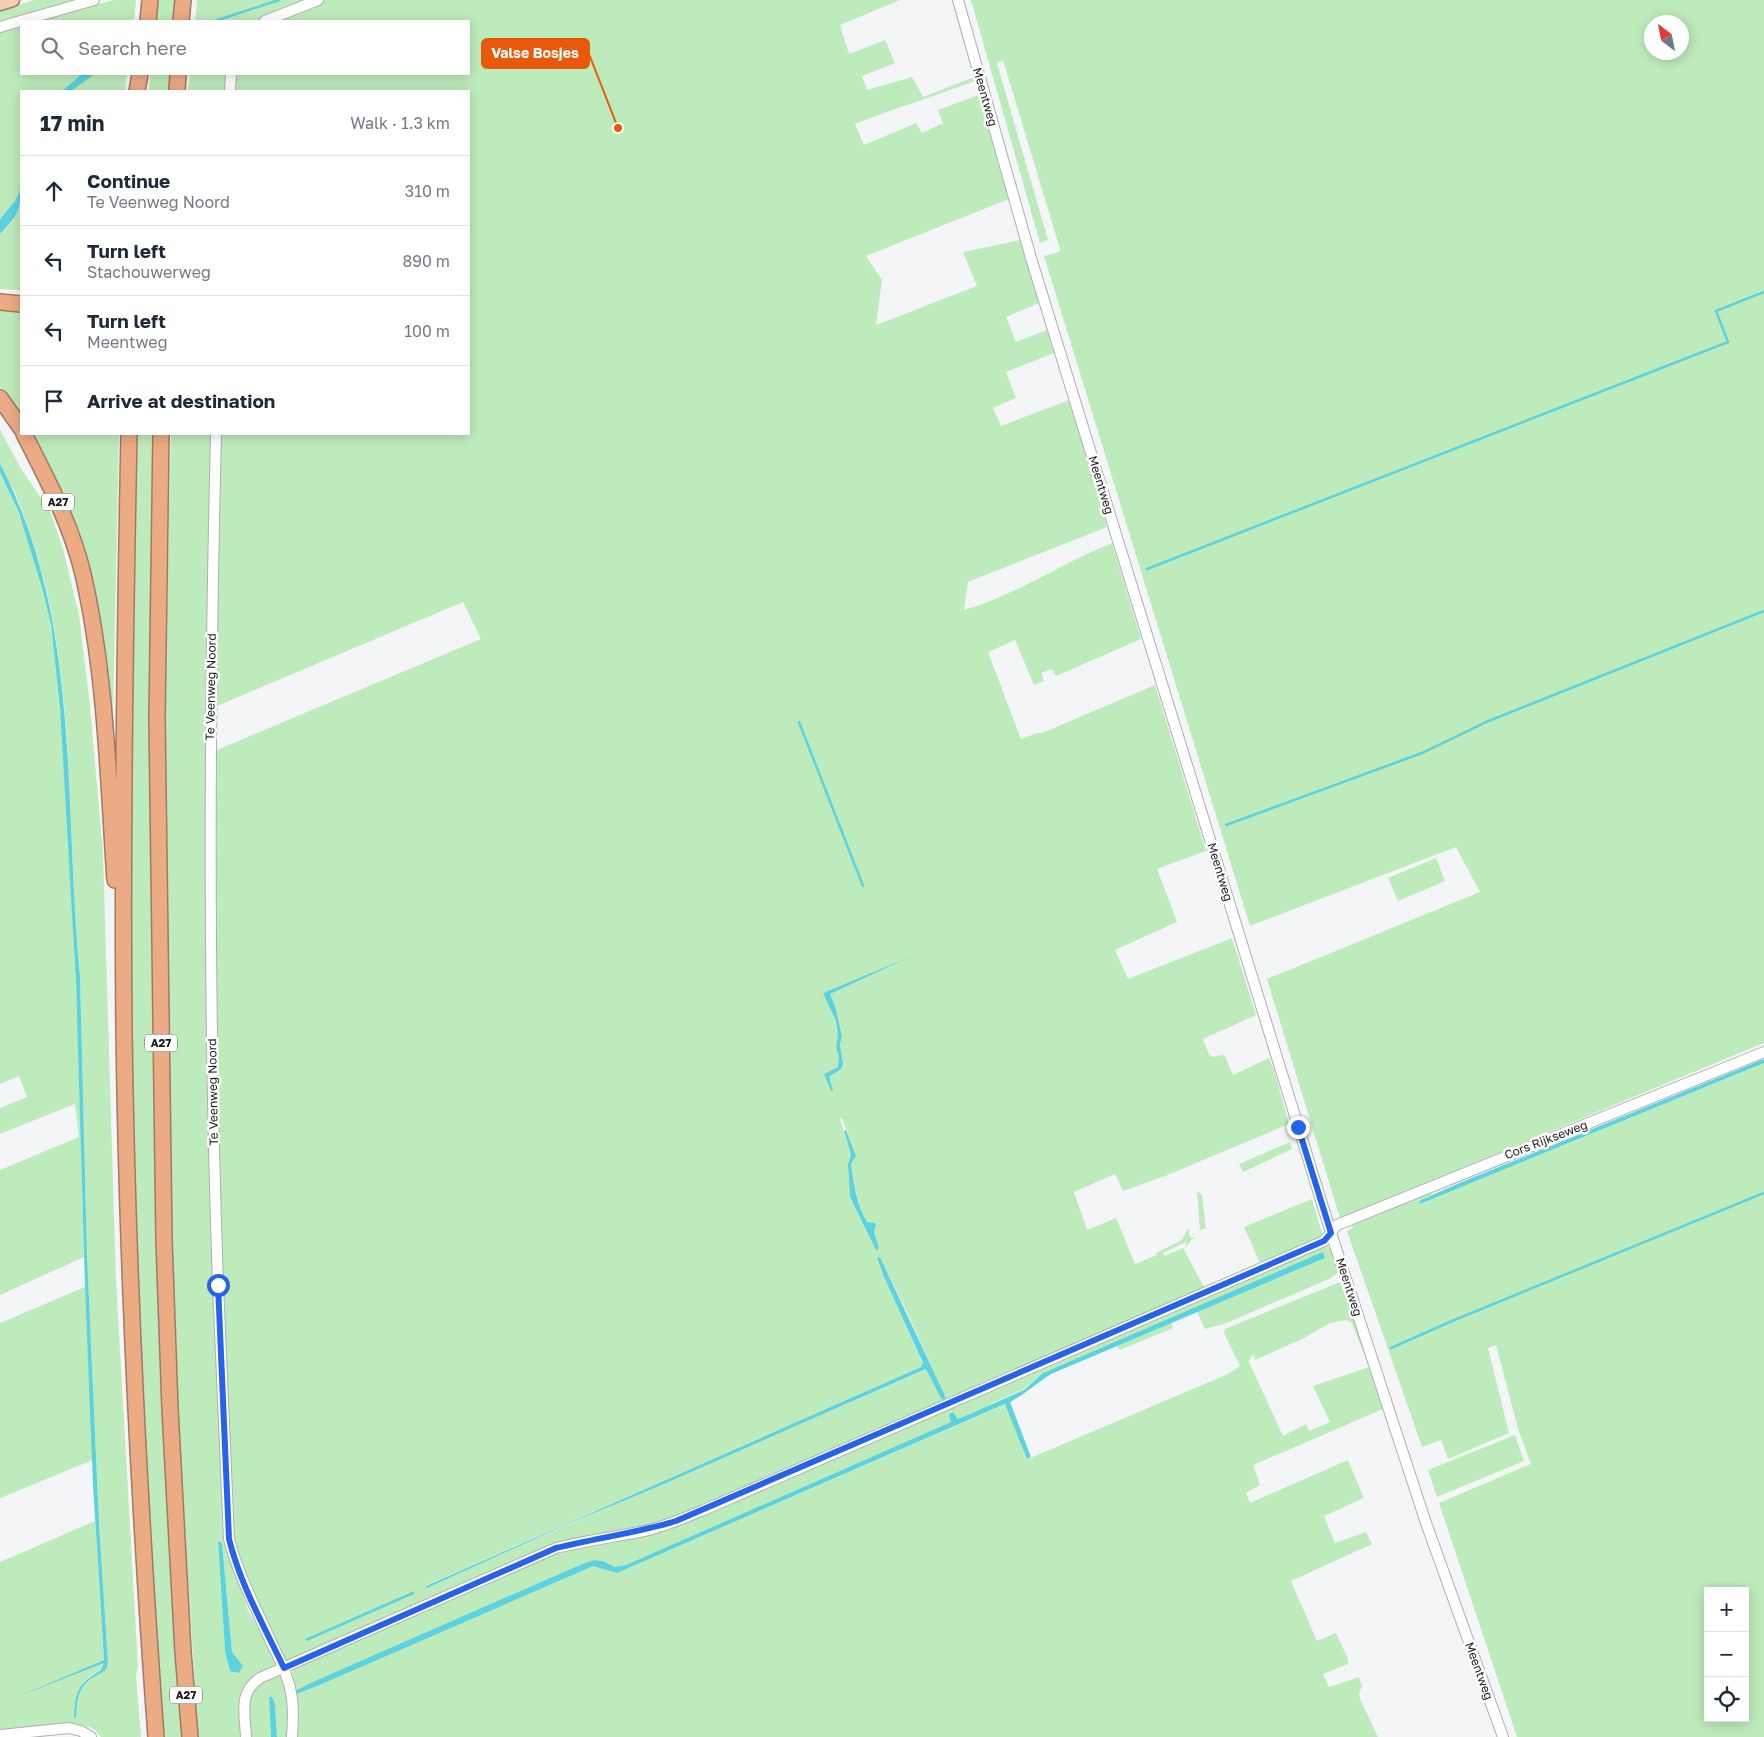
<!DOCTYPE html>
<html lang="en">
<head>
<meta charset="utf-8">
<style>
	:root { --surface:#fff; --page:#f6f6f7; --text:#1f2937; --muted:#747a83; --line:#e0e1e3 }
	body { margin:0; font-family:"Golos Text",sans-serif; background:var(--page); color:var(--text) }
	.controls { position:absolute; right:15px; bottom:15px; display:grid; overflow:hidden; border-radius:0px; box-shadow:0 2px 12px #0003 }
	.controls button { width:45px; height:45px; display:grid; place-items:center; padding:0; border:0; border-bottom:1px solid var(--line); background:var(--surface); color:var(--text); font:25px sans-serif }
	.compass { position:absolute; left:1644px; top:15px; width:45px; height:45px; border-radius:50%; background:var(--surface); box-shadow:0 2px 12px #0003; rotate:328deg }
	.stop { position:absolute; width:15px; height:15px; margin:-11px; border:4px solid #2563eb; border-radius:50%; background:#fff }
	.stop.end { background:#2563eb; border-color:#fff; box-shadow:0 1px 5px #0008 }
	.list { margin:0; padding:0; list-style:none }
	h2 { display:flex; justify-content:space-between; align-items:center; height:65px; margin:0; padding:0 20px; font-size:21px }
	h2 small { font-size:16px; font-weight:400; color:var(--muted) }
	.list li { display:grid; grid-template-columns:32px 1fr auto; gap:15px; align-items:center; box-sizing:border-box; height:70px; padding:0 20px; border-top:1px solid var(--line) }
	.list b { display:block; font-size:19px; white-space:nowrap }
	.list p { margin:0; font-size:16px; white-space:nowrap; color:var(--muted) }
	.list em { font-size:16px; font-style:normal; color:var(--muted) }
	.icon { flex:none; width:28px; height:28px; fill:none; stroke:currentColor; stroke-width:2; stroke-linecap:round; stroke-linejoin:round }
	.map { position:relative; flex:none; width:1764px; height:1737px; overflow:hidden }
	.search { position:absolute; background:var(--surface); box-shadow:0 2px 12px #0003; left:20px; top:20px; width:450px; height:55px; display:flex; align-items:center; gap:12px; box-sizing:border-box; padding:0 18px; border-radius:0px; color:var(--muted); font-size:19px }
	.panel { position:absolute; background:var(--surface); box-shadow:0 2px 12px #0003; left:20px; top:90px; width:450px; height:345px; border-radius:0px }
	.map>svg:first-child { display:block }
	.green { fill:#beebbc; fill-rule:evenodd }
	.water { fill:#5cd2df }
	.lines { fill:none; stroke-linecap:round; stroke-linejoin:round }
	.stream { stroke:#5cd2df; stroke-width:2.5 }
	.minor-casing { stroke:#aeafb1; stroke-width:12 }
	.major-casing { stroke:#a37960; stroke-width:15 }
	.highway-casing { stroke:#a37960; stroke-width:18 }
	.minor { stroke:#fff; stroke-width:10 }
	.major { stroke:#f3cdb5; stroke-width:12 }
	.highway { stroke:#ebab84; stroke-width:15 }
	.route { stroke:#2563eb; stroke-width:6 }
	.labels { text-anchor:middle; stroke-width:5; stroke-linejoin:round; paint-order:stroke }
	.shield { fill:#fff; stroke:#606061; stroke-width:1 }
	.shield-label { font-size:11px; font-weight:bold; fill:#1c1c1d }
	.street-label { font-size:12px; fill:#1c1c1d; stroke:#fff }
	.leader { fill:none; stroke:#e8590c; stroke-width:2 }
	.callout-dot { fill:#e8590c; stroke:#fff; stroke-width:2 }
	.callout { fill:#e8590c; stroke:#e8590c; stroke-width:2 }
	.callout-label { font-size:14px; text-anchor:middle; font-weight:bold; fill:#fff }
</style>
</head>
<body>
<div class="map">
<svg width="1764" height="1737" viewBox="0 0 1764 1737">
	<rect width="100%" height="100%" fill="#f4f5f6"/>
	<path class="green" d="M35,0H82L0,22V10Z
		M114,0H136L134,21H37Z
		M156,0H177L176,21H154Z
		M197,0H311L258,21H195Z
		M324,0H900L840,25L849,54L885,40L895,63L862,76L867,90L912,77L923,97L974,77L975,81C935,96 895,108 855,124L864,145L916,123L922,133L943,123L938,110L979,95L1009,199L866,256L882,280L876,325L977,286L963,252L1020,240L1039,303L1006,317L1016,342L1047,330L1054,353L1006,372L1016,398L993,408L1001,426L1069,400L1107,527L968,582L964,610C1016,595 1062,563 1112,543L1141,639L1056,676L1052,669L1041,673L1044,681L1034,685L1015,640L988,652L1021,739L1037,733H1042L1155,685L1206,851L1157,869L1177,922L1115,950L1128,979L1232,938L1256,1015L1203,1039L1209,1055L1213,1057L1222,1055L1225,1056L1233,1075L1269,1058L1272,1066H1273L1289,1124L1165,1176L1123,1191L1115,1174L1074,1192L1087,1230L1116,1218L1135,1264L1157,1255L1156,1253L1182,1240L1188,1228L1190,1237L1196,1238L1192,1239L1185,1248L1186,1242L1163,1253L1165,1256L1183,1248L1205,1289L686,1513L657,1523L590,1536L288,1661H284L234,1550L222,1340L212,752L481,639L463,602L212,708L217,434H469V91H232L233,74H469V21H271ZM911,956L830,994L836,1009L842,1036L840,1045L842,1059L841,1069L829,1077L831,1091L824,1074L838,1067L840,1057L836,1047L838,1035L836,1021L823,993ZM842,1118L856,1156L851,1163C854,1185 856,1203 867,1222L875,1223L876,1226L874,1232L879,1248L876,1249L850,1197L848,1164L851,1155L840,1119ZM880,1257L907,1312L946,1399L942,1400L927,1369C760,1442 592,1512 427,1588V1585L921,1367L923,1364L884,1277L877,1259Z
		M971,0H1764V1043L1428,1182L1432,1195L1419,1201L1420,1204L1764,1063V1737H1517L1439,1503L1531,1464L1519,1432L1496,1345L1488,1348L1509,1433L1448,1459L1441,1440L1422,1447L1347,1231L1353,1228L1349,1215L1340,1218L1267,979L1480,892L1456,847L1250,926L1044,256L1059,252L1060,249L1003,60L997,63L1048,240L1040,243ZM1652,22H1682V52H1652ZM1708,1591H1745V1718H1708Z
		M21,25V74H82L62,91H21V188L15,201L0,219V31Z
		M95,74H127L125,91H71Z
		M150,74H173L172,91H149Z
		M190,74H227V91H188Z
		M21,205V290L0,289V234L11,223Z
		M0,307L21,308V418L0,387Z
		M0,430L20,467L50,511L63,549L79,615L90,706L103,853L116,1281L138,1666L136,1676L141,1737H101L95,1730L90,1727L73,1724L0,1731V1562L95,1521L104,1660L32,1691L104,1663C103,1672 94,1672 88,1678C76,1688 74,1704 74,1718C76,1702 78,1690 91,1679C99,1672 102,1673 108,1663L99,1523L87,1254L80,977C68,854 75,729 50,607C43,569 30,531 16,495C12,485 3,475 0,464C0,455 0,441 0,430Z
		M30,434H119L113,717L107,661L98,614Z
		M135,434H158L151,767L154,1079L163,1384L185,1737H161L141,1409L131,1116L128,837Z
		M171,434H214L208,985L234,1568L248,1611L273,1652L277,1662C273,1670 266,1672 258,1675C234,1687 241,1715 241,1737H198C190,1597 179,1458 174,1318C163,1024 163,729 171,434ZM218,1541L222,1543L232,1652L242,1666L230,1671L225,1650Z
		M0,472C23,519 42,571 50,623C63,698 65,775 69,850C77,986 81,1122 84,1257L0,1295V1170L79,1137L75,1104L0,1134V1108L27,1097L19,1076L0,1084Z
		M1436,858L1445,881L1398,901L1388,878Z
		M1290,1142L1292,1149L1243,1172L1239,1164Z
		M1197,1192L1202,1194L1206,1228L1200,1230Z
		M1312,1199L1323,1237L1261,1265L1244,1227Z
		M1327,1246L1332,1249L1339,1272L1329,1279L1224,1324L1205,1329L1197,1312L1325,1258L1323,1253L1043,1373L1024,1389L958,1419L953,1412L949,1414L952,1422L626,1565L615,1567L603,1561L594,1560L582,1564L293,1692L290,1676L294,1668L551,1553L649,1532Z
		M1340,1282L1346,1298L1348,1296L1367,1353H1364L1351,1322L1346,1320L1330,1323L1302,1339L1255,1360L1253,1354L1249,1362L1283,1436L1306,1424L1309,1431L1330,1422L1313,1386L1369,1367L1383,1409L1253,1465L1260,1485L1246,1493L1250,1503L1348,1460L1364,1498L1324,1516L1335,1543L1366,1532L1372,1544L1291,1581L1317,1641L1336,1633L1348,1659V1664L1323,1674L1329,1687L1359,1677L1362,1686L1359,1693L1360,1699L1378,1737H294V1695L322,1684L593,1565L617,1573L1006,1404L1028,1459L1228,1374L1240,1366L1224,1333L1225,1329Z
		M85,1287L93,1460L0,1498V1323Z
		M1171,1323L1173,1328L1120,1350L1117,1346Z
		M1515,1435L1524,1461L1437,1497L1428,1470Z
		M279,1676L284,1678L287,1687L289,1737H277L275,1704L269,1697L271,1737H250C249,1709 243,1682 279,1676Z"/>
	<path class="water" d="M82,74H95L71,91H62Z
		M21,188C21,212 16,217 0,234V219L15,201Z
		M0,464C83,622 63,806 80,977L87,1254L99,1523L108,1663L106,1669C102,1673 97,1675 92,1678C77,1690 77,1700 76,1718H74C75,1691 78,1684 101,1670L104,1663L17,1697L104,1660L93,1485L85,1287L76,983L60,707L51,625L43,591L19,513L0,472Z
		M914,955L830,994L836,1009L842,1036L840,1045L843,1064L841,1069L829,1077L833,1090L831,1091L824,1074L838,1067L839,1057L836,1047L838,1035L836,1021L823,993Z
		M1764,1059V1063L1420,1204L1419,1201L1457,1184Z
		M846,1130L856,1156L851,1164C854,1185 856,1203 867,1222L875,1223L876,1226L874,1232L879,1248L876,1250L850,1197L848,1164L851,1155L844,1131Z
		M1323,1252L1325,1258L1051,1374C1037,1383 1025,1394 1010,1402L1031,1457L1027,1459L1005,1404L617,1573L593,1566L322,1684L294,1695L293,1692L315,1681L582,1564L594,1560L603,1561L615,1567L626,1565L951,1422L949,1414L953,1412L958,1419L1024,1390L1043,1373Z
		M880,1257L946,1398L942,1400L926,1369L659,1486L570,1523L427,1588L426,1586L921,1367L923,1363L884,1277L877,1258Z
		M218,1541L222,1543L232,1652L243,1666L239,1673L230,1671L225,1651Z
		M414,1591V1594L307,1641L305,1639Z
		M269,1697H272L275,1704L277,1737H271Z"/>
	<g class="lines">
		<path class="stream" d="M215,21L279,0
			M1147,569L1728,342L1716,311L1764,292
			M799,722L863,886
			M1226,825L1422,753L1486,722L1764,611
			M1391,1348L1452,1321L1764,1193"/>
		<g class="minor-casing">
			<path id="minor" d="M958,0L1031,258L1331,1233L1426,1523L1503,1737
				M265,21L318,0
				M0,27L94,0
				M230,91L231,74
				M216,434C209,717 208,1001 218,1284C221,1369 226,1454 229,1539C238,1575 256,1608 271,1642C278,1656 286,1671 290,1688C294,1704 293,1721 292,1737
				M0,1735L69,1728L81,1731L91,1737
				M246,1737C245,1714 238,1692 260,1678L556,1548C585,1541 614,1537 644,1531C668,1526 691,1515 713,1506L1324,1241L1337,1225L1764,1052"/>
		</g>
		<g class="major-casing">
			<path id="major" d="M0,4L13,0"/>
		</g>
		<g class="highway-casing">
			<path id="highway" d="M148,21L150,0
				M181,21L183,0
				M137,91L140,74
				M177,91L178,74
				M0,302L21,304
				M0,398L21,428
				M24,434C47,479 71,524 83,574C106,674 108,778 115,880
				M129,434C125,633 122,831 124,1030C127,1266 139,1502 156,1737
				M161,434L157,718L164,1240L170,1409L183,1652L190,1737"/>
		</g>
		<use href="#minor" class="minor"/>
		<use href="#major" class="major"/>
		<use href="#highway" class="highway"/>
	</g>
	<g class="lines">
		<path class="route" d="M218,1285L229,1539C240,1584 264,1626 284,1668L556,1548C596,1538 637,1533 676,1521L1324,1241L1331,1233L1298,1127"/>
	</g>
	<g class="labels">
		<g class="shield">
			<rect x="42" y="493.5" width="32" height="17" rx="4"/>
			<rect x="145" y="1034.5" width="32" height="17" rx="4"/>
			<rect x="170" y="1686.5" width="32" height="17" rx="4"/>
		</g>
		<g class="shield-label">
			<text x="58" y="506">A27</text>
			<text x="161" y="1047">A27</text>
			<text x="186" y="1699">A27</text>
		</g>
		<g class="street-label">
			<text transform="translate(985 97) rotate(74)" y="4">Meentweg</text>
			<text transform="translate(1101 485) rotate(73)" y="4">Meentweg</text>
			<text transform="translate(211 687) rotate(-89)" y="4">Te Veenweg Noord</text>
			<text transform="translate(1220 872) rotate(73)" y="4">Meentweg</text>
			<text transform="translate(213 1092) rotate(-91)" y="4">Te Veenweg Noord</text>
			<text transform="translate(1546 1140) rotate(-21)" y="4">Cors Rijkseweg</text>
			<text transform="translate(1349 1287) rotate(72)" y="4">Meentweg</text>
			<text transform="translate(1479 1671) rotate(70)" y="4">Meentweg</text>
		</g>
	</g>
	<path class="leader" d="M618 128L589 54"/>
	<circle class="callout-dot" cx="618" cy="128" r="5"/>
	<rect class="callout" x="482" y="39" width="107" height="29" rx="5"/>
	<g class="callout-label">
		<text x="535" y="58">Valse Bosjes</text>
	</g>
</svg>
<div class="controls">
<button>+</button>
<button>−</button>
<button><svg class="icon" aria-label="locate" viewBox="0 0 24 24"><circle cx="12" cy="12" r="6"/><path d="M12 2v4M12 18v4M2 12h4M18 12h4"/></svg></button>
</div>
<svg class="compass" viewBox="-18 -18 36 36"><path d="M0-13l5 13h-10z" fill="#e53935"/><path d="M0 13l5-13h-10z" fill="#747a83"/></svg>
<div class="stop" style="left:218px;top:1285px"></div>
<div class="stop end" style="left:1298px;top:1127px"></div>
<div class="search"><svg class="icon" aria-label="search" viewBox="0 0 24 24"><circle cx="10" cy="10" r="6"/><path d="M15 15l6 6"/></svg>Search here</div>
<section class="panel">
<h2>17 min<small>Walk · 1.3 km</small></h2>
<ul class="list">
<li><svg class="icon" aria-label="ahead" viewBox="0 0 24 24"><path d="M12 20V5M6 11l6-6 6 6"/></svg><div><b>Continue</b><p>Te Veenweg Noord</p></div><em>310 m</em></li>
<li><svg class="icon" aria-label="left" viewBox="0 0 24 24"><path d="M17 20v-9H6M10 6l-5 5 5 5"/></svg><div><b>Turn left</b><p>Stachouwerweg</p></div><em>890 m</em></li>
<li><svg class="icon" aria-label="left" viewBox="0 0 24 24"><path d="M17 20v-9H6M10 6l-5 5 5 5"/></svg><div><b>Turn left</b><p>Meentweg</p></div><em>100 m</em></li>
<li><svg class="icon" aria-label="arrive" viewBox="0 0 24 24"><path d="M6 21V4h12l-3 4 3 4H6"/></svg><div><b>Arrive at destination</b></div></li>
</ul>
</section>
</div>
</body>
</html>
